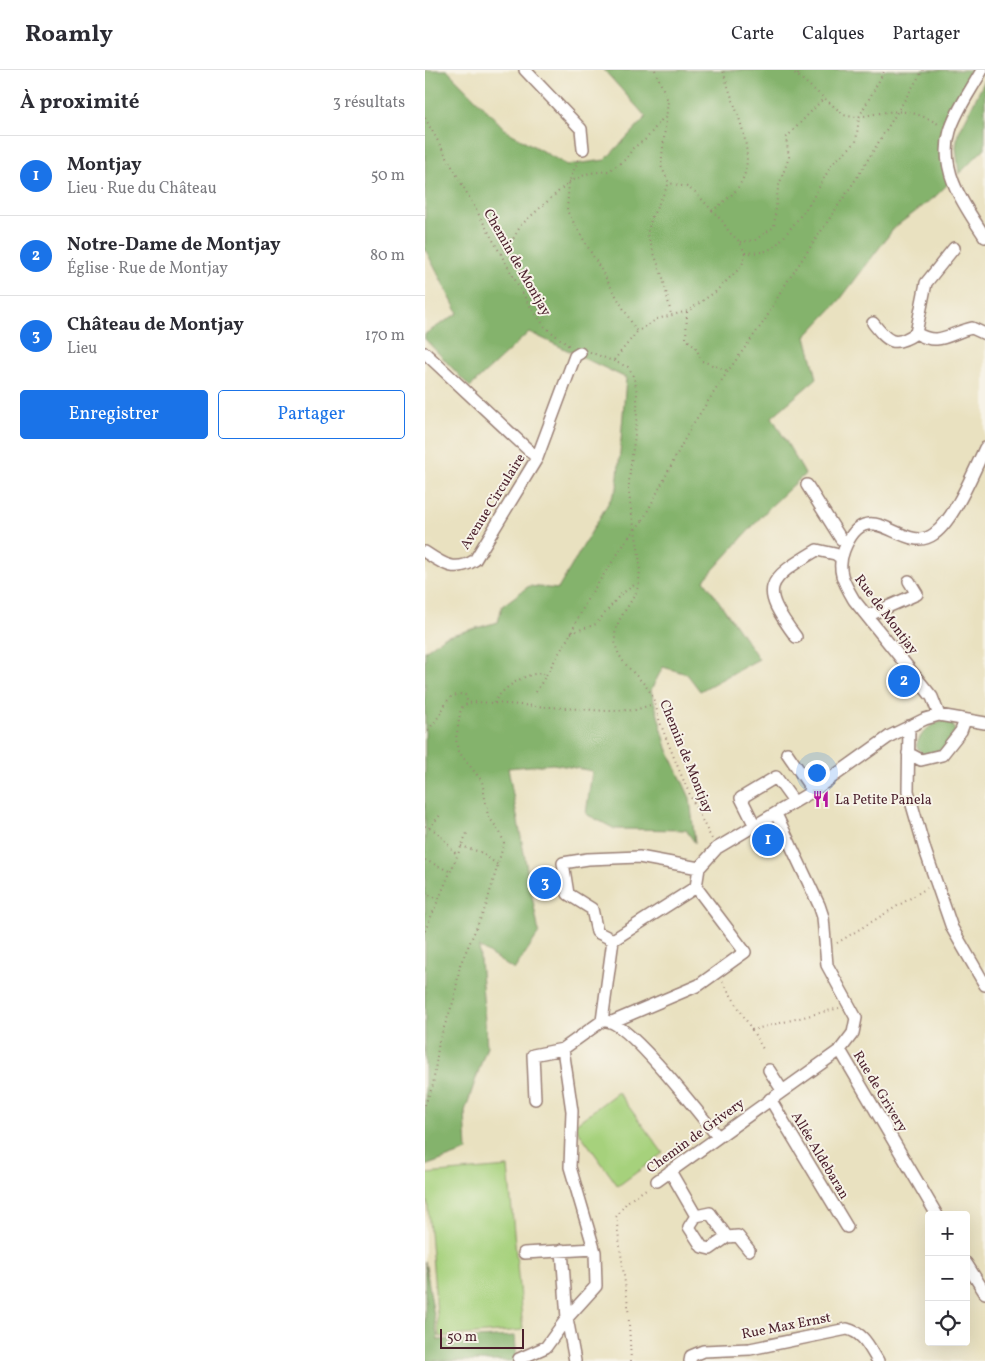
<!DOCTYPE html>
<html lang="fr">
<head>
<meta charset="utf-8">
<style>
	:root { --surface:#fff; --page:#f2f2f3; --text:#2b2b33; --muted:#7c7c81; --line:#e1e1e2; --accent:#1a73e8 }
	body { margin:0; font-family:Vollkorn,serif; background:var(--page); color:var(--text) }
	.controls { position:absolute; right:15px; bottom:15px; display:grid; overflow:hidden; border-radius:5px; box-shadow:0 5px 20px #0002 }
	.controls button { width:45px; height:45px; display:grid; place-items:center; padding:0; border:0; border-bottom:1px solid var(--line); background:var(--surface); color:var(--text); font:25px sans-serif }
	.scale { position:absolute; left:15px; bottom:12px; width:84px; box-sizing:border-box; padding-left:5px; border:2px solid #4a1f2b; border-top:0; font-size:14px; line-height:18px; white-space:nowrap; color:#4a1f2b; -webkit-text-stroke:4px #f7f3e8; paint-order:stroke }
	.you { position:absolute; left:391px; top:702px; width:18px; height:18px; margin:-12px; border:4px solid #fff; border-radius:50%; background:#1a73e8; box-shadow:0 0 0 8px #1a73e833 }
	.badge { display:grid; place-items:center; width:32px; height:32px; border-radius:50%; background:var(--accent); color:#fff; font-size:16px; font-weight:700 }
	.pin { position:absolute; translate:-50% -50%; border:2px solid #fff; box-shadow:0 1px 5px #0006 }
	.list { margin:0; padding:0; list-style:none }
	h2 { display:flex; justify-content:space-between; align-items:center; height:65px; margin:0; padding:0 20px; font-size:21px }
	h2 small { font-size:16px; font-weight:400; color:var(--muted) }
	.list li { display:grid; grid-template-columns:32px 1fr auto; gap:15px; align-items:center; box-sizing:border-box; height:80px; padding:0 20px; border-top:1px solid var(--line) }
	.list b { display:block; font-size:19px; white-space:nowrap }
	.list p { margin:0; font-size:16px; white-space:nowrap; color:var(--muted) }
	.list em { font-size:16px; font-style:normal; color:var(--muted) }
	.actions { display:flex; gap:10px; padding:15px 20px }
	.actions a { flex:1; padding:11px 0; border:1px solid var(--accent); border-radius:5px; text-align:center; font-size:18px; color:var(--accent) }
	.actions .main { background:var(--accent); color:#fff }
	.icon { flex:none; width:28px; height:28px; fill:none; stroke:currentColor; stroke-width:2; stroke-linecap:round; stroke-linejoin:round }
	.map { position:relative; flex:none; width:560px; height:1291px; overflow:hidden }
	header { display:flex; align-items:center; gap:30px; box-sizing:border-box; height:70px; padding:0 25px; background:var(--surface); border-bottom:1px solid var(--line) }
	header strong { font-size:24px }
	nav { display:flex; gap:28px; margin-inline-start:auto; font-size:18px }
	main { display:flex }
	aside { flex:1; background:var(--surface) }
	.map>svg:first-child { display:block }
	.green { fill:#a6d17c; stroke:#787854 }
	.forest { fill:#84b36c; stroke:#67694c }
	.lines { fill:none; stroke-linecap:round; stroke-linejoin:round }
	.minor-casing { stroke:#9a8076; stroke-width:14 }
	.path { stroke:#9a8076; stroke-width:2; stroke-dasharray:1 4; stroke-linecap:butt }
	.minor { stroke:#fff; stroke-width:11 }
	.path-bridge { stroke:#9a8076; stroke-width:2; stroke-dasharray:1 4; stroke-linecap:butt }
	.labels { text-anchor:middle; stroke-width:4; stroke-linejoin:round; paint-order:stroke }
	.street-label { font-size:14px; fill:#4a1f2b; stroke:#f7f3e8 }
	.poi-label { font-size:14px; fill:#4a1f2b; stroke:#f7f3e8; text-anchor:start }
</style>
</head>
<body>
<header>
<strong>Roamly</strong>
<nav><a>Carte</a><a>Calques</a><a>Partager</a></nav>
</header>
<main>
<aside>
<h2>À proximité<small>3 résultats</small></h2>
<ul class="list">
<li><span class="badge">1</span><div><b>Montjay</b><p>Lieu · Rue du Château</p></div><em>50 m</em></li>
<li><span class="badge">2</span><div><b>Notre-Dame de Montjay</b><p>Église · Rue de Montjay</p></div><em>80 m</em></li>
<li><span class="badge">3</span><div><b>Château de Montjay</b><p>Lieu</p></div><em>170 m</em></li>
</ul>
<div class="actions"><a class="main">Enregistrer</a><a>Partager</a></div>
</aside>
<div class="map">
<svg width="560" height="1291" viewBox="0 0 560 1291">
	<rect width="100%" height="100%" fill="#f7f3e8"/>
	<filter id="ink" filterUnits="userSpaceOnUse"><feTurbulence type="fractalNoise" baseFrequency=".02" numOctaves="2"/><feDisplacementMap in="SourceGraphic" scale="10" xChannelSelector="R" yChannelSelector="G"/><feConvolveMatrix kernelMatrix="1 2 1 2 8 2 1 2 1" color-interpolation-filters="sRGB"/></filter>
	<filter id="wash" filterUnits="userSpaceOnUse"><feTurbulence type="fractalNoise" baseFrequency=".0096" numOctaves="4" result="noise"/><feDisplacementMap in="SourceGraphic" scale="20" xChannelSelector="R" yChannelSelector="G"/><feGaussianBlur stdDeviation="1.12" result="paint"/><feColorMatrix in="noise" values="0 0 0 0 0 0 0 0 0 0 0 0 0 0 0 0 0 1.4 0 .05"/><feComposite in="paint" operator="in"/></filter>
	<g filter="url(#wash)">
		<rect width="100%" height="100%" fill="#e9e1c0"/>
		<path class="green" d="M193,1022L238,1083L193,1116L149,1055Z
			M83,1097L98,1260L14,1267L0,1104Z"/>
		<path class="forest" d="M0,0H22L82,61L142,95L180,90L221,47L179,0H548L528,40L524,113L510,127L470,157L414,231L381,266L392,308L347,347L380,404L345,437L279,510L334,589L275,621L262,604L238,597L226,620L242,678L265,728L270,773L261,760L190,759L161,744L167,701L128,694L83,698L114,863L89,900L54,877L62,976L40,1041L42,1081L0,1096V581L19,567L73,552L77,536L104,516L133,519L192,418L201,308L104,262L45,317L0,269V264L33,243L0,179Z
			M560,10V78L534,104L531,77L533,64Z
			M520,651L527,652L530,661L518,679L498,685L491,676C495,663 506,653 520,651Z
			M0,1191L13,1270L90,1266L92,1291H0Z"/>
	</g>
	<g filter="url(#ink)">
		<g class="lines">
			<g class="minor-casing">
				<path id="minor" d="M100,0L156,59L158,79
					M557,0C547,19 531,40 525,61C513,101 540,136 560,167
					M529,178L501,213L491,263C514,277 524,263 547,258L560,264
					M448,253C463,272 469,278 491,263
					M0,283L112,388
					M382,415L416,469L422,472
					M0,482C18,494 30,503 50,490L112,388L150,286L155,283
					M442,546L492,524L484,511
					M371,567C334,517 340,511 392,480L410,484L416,488
					M514,645L507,627L429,530C419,513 411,500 419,480C443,419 478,487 509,464C529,450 549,401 560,378
					M484,656L483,721L500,780L527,858L560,915
					M362,683L388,721
					M483,683L496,690L517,685L536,661L540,650
					M330,756L316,728L351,707L369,732
					M188,870L172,862L167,839L143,824L138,793L163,789L214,787L274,798
					M181,951C204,952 276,1046 293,1067
					M187,952L274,915L320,882L271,817
					M415,980L512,1145
					M344,1000L357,1020
					M110,1029L108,985L138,979L177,951L188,870L271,817L274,798L292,778L388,721L465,666L500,649L514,645L560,653
					M345,1029L422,1157
					M245,1101L271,1146L285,1143L302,1167L285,1179L277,1177L264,1157L271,1146
					M232,1111L415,980L428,963L431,948L402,895L398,847L394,835L351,744
					M302,1167L313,1166L324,1180
					M137,1180L142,1248L150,1291
					M99,1183L169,1179
					M541,1193L560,1223
					M94,1291V1289L121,1277L142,1248L171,1216L170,1182L145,1097L147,1041L138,979
					M265,1291L266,1286L278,1281L325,1279L422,1259C439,1263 444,1277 453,1291"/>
			</g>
			<path class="path" d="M230,0L243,31L236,96L244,113L227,147L222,164L238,208L246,244
				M366,0L419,45C432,49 442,45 455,43C479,39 495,43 515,55
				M373,5L374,0
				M0,48L103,233L120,257L144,276
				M153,90L144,112L142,141L212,262
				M287,141C297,133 309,125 315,114C335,83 306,33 298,0
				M315,172L330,170L349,157L353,118L364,87L361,68L399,28
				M320,183L338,182L348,178L358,168L384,135L407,94L431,72L434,47L460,0
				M76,184L87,171L96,155L144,112L164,103L184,101L201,89L208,78L221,69L238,48L242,47
				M262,242L261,269L270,276L277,291L303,301
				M165,282L203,297C223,322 204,386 204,416C204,448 218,479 214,511C212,531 191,545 190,566C189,592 213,603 225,622C231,632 232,644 236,655C251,693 267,733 287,769
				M189,290L212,262L232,249L263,241L290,222L317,196L320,183L315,172L304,162L298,152L270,122L262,117L244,113
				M218,450L266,357L303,301L340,250L358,218L431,109L498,0
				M146,563L171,554L195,525L212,513
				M111,622L146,563L163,528L204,467
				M69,633C75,619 104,600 119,604
				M0,664L12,649L24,628L34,624L40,625L43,633
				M0,756L12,762L32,785
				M4,758L16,744
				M36,776L55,782L73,795
				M0,790L24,801
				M0,823L13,829
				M0,861L42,763
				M412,873L502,818
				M298,912L327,960L414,938
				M327,960L338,979
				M0,1035L8,1015L14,971L29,930L35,895L61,836L79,773L75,762L63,746L57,711L33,681L31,669L36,638L43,633L53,632L182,641L210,640L229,634
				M206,1291L203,1235L191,1147L202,1132L224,1117"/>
			<use href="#minor" class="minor"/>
			<path class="path-bridge" d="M204,467L218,450"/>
		</g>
	</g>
	<defs>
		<g id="restaurant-bare" transform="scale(1.35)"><path d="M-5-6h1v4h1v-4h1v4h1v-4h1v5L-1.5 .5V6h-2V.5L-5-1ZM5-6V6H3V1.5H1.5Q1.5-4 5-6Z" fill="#b5179e" stroke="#f7f3e8" stroke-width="2.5" paint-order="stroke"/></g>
	</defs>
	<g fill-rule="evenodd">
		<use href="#restaurant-bare" x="396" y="729"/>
	</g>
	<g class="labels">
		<g class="street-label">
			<text transform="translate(93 192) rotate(60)" y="5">Chemin de Montjay</text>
			<text transform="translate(67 431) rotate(-58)" y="5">Avenue Circulaire</text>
			<text transform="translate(462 544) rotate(53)" y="5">Rue de Montjay</text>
			<text transform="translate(262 686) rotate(68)" y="5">Chemin de Montjay</text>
			<text transform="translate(456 1021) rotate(59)" y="5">Rue de Grivery</text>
			<text transform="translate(270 1065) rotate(-36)" y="5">Chemin de Grivery</text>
			<text transform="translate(396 1085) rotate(59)" y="5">Allée Aldebaran</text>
			<text transform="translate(361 1255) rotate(-11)" y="5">Rue Max Ernst</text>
		</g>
		<g class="poi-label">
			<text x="410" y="734">La Petite Panela</text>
		</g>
	</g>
</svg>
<div class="controls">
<button>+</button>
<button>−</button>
<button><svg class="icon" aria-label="locate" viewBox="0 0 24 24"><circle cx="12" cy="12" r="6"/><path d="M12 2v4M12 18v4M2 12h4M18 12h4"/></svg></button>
</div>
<div class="scale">50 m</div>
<div class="you"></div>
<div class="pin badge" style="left:343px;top:770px">1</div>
<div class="pin badge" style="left:479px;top:611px">2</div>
<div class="pin badge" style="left:120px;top:813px">3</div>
</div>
</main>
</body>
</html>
